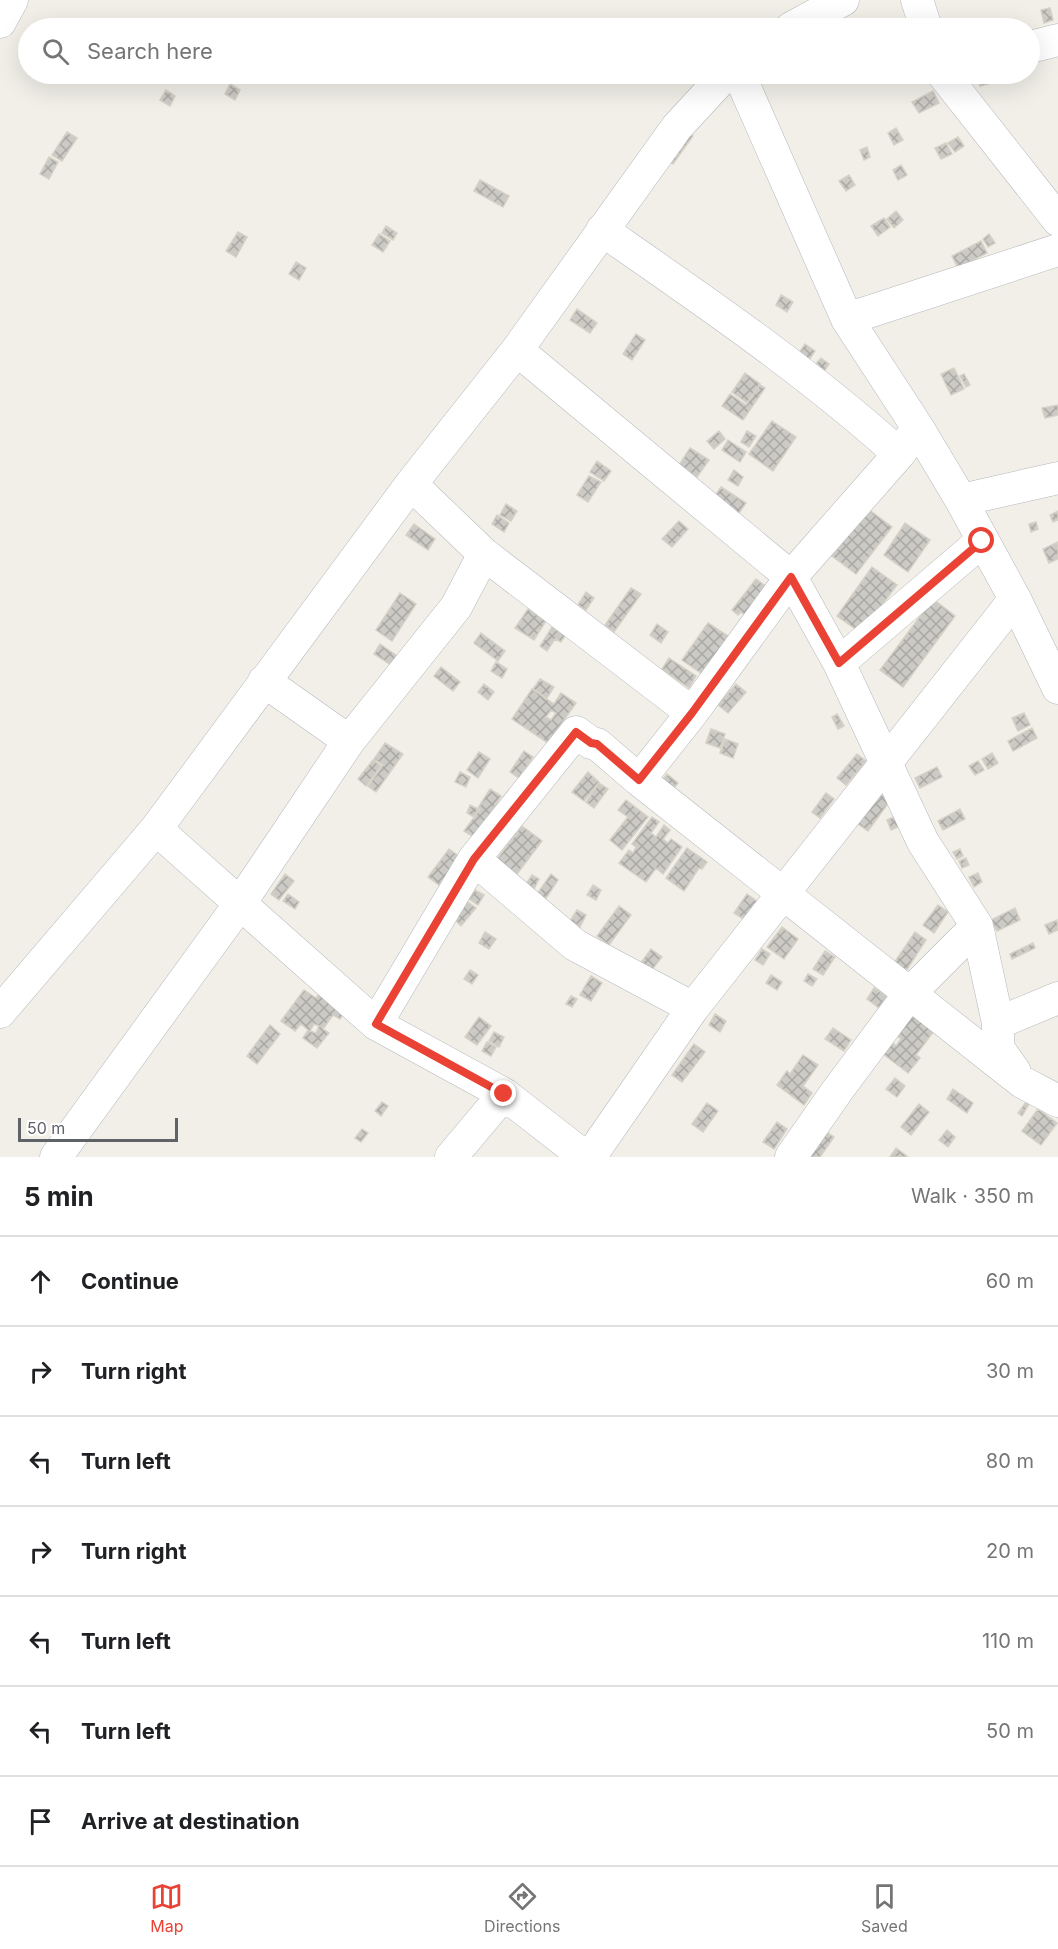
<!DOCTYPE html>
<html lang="en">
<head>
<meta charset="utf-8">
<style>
	:root { --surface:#fff; --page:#f6f6f6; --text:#202124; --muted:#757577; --line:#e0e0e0; --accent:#ea4335 }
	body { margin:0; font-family:Inter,sans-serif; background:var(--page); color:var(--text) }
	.scale { position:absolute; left:18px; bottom:15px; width:160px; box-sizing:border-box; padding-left:6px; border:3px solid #5f6368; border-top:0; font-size:16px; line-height:21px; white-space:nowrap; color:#5f6368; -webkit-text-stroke:4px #fff; paint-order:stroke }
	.stop { position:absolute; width:18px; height:18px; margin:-14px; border:4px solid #ea4335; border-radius:50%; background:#fff }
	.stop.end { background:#ea4335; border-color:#fff; box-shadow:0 2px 6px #0008 }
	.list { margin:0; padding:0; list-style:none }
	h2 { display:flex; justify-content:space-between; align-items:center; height:78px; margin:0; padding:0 24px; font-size:26px }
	h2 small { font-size:20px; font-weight:400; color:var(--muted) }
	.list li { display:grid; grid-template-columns:39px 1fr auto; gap:18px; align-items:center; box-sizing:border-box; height:90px; padding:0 24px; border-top:2px solid var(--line) }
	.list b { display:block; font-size:22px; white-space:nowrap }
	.list em { font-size:20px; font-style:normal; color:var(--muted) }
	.icon { flex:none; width:33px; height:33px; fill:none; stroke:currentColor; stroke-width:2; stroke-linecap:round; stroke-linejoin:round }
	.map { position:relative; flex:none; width:1058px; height:1157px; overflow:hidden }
	.search { position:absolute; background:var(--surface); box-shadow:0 6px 24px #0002; left:18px; right:18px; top:18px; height:66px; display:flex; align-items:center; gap:15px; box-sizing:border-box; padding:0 21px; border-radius:33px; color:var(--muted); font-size:22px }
	.sheet { height:708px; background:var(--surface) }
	nav { display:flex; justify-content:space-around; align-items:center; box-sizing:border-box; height:84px; border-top:2px solid var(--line); background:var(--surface); font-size:16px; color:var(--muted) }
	nav a { display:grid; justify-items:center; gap:3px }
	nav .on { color:var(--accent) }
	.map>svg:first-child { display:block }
	.building { fill:url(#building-cross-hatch); stroke:#d6d1c6; stroke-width:1.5; fill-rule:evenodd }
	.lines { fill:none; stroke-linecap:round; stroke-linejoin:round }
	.minor-casing { stroke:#b5b8bc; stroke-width:33 }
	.minor { stroke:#fff; stroke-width:32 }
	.route { stroke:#ea4335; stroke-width:8 }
</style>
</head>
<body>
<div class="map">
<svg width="1058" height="1157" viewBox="0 0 1058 1157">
	<defs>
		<pattern id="building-cross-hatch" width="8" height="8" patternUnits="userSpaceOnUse" patternTransform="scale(1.5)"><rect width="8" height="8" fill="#cccac5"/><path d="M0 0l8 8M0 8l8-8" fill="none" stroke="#a9a8a4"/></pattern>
	</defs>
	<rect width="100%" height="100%" fill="#f1efe8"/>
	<path class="building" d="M1050,8L1053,20L1044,23L1041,10Z
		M990,22L991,28H971L970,26Z
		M977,74H1017V76L980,86Z
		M230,84L240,90L235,100L225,94Z
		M166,90L175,96L170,106L160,100Z
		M933,91L939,103L919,113L912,102Z
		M896,128L903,140L894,145L888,133Z
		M684,129L693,136L673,164L664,158Z
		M67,132L77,138L62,161L52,155Z
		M958,137L964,146L955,152L948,143Z
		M946,143L952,154L941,159L935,148Z
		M867,147L870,157L864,160L860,150Z
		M49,157L58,162L49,179L40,174Z
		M901,165L907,175L898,180L893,170Z
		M849,175L855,185L846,191L839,181Z
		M480,180L509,196L503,207L474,191Z
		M896,211L903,220L894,228L887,219Z
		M884,218L890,227L878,236L871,226Z
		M386,226L397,233L393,240L382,233Z
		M238,232L247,237L236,257L226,251Z
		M379,234L390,241L383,252L372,245Z
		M989,234L995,243L988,247L983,239Z
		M981,241L987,253L958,268L952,256Z
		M296,262L306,268L299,280L289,274Z
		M781,295L793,302L787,312L776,305Z
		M577,309L597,323L590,333L570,320Z
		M636,334L645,340L632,360L623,354Z
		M805,344L815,351L803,369L793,362Z
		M821,358L829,364L823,373L814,366Z
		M954,368L964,389L951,395L941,374Z
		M745,373L760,384L747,403L732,392Z
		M964,374L970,385L966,387L960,376Z
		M760,385L765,388L743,420L722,406L730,394L746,405Z
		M1058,405V415L1045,418L1042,408Z
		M772,421L796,437L773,471L749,454Z
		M719,431L725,439L714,449L707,441Z
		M747,431L756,436L749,447L741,442Z
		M728,440L746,452L740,462L722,450Z
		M690,448L709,460L697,477L679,465Z
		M597,461L611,471L604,481L590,472Z
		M734,470L743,477L738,486L728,480Z
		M589,476L601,482L588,502L577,495Z
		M721,487L746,503L735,519L710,503Z
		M506,504L517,511L511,521L500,515Z
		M868,509L892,527L856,574L832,556Z
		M1058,511V520L1053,522L1050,515Z
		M497,515L509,523L504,532L492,524Z
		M679,521L688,529L672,547L662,539Z
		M1036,522L1038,529L1031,532L1029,524Z
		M905,523L930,540L908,572L884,555Z
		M414,524L435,539L428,550L406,535Z
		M1058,542V559L1049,563L1043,549Z
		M872,567L897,585L861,633L837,616Z
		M756,579L767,587L746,616L741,612L738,615L732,610Z
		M631,588L641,594L614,632L605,625Z
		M586,592L594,598L586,610L578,605Z
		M400,593L416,604L392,641L376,630Z
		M933,599L955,616L903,687L880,670Z
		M528,609L546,621L534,640L515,628Z
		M708,623L731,638L705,676L682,660Z
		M657,624L668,632L661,643L650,635Z
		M552,627L565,636L561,642L555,639L547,651L540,646Z
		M481,633L505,651L498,661L474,643Z
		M380,644L400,658L394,667L374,654Z
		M669,658L696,676L689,688L662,669Z
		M496,662L507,669L502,678L491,671Z
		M441,667L460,682L453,691L434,676Z
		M540,679L554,687L547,698L533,689Z
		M484,684L494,692L488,700L478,692Z
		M736,684L746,692L728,713L718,705Z
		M532,689L554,704L561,693L576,703L548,743L512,719ZM551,710L556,713L551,720L546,717Z
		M1024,713L1030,725L1018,731L1012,718Z
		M837,714L844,726L838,729L832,717Z
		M1032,728L1037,738L1013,751L1008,741Z
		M711,729L725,734L720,748L706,743Z
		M725,739L738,744L733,758L720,753Z
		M385,743L403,754L376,792L368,786L383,765L374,759Z
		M524,751L533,757L519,778L510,772Z
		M479,752L490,759L478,778L467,770Z
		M992,753L998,763L988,769L982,759Z
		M857,754L866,761L846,785L837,778Z
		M373,760L381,766L366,786L358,779Z
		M978,761L984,770L975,775L969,766Z
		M937,767L942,777L920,788L915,778Z
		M460,772L470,777L466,787L455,782Z
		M588,772L599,782L584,801L572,792Z
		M667,774L678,783L669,795L658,786Z
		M599,783L608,789L594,808L586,802Z
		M490,789L501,796L475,838L464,831L480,809L478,808Z
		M826,793L834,799L820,818L812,812Z
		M881,794L890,801L868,831L858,824Z
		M626,800L648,817L622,850L610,840L628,817L618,810Z
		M470,805L478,809L474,817L467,813Z
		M960,809L965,819L943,830L938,821Z
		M898,815L902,825L891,830L887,820Z
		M652,817L659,822L651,833L656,837L664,825L670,830L663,839L668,843L671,839L682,847L663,874L656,868L646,882L619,863L629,850L633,853L636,847L632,844Z
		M522,826L542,841L517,874L497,859Z
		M687,848L707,862L702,869L699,868L684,891L666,878Z
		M449,849L460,857L439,885L428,877Z
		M960,849L963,856L957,859L953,852Z
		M966,858L969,865L962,868L959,861Z
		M978,873L982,882L974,887L969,877Z
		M285,874L294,881L279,900L271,894Z
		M551,874L558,880L545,900L537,894Z
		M532,875L539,879L534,889L526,884Z
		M593,885L601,890L596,900L587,895Z
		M475,890L484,895L478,905L469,899Z
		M288,894L299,902L295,909L283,901Z
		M747,894L758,902L745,920L734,913Z
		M468,902L476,908L461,926L454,919Z
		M938,905L948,912L934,933L923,925Z
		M619,906L631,915L609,945L597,936Z
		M1015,908L1020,920L997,931L991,920Z
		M577,910L586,915L580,927L570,921Z
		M1057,920L1058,930L1049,934L1045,925Z
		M782,927L798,939L784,959L767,947Z
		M485,932L496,939L489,949L479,943Z
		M915,932L926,940L906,971L894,963Z
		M1033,943L1035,948L1012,959L1010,954Z
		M651,949L662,957L647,976L637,968Z
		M762,949L770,954L763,965L755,960Z
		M825,951L835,957L823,975L813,969Z
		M470,970L478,975L472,984L464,979Z
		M808,974L817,979L812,986L804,981Z
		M771,975L782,982L777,990L766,983Z
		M591,976L602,983L591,1001L580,995Z
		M874,988L887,996L879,1008L867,999Z
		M304,990L316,998L321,991L347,1009L340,1019L333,1015L323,1029L329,1033L317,1048L303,1038L308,1030L301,1024L295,1031L281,1021ZM314,1024L319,1026L316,1033L310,1031Z
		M571,996L577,999L572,1007L566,1004Z
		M715,1014L726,1021L720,1032L709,1025Z
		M912,1014L934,1031L916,1055L920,1058L908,1073L882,1053L891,1041L896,1046L901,1039L896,1035Z
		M479,1017L491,1026L477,1045L465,1037Z
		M270,1025L280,1034L257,1064L247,1056Z
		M833,1028L851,1040L844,1051L825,1039Z
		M494,1032L504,1037L499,1047L489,1041Z
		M487,1042L496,1047L491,1056L482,1051Z
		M694,1044L705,1052L682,1082L672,1075Z
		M803,1055L818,1065L803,1086L812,1093L804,1105L777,1085L787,1071L790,1074Z
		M895,1078L905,1086L897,1097L886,1089Z
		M953,1089L973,1103L967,1113L947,1099Z
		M382,1102L388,1106L381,1116L375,1111Z
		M1026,1102L1029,1104L1022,1116L1018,1113Z
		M707,1103L718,1111L703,1132L692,1124Z
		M919,1104L929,1112L911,1135L901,1127Z
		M1038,1109L1057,1123L1041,1145L1022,1131Z
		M777,1122L787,1129L774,1149L763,1142Z
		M362,1129L368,1133L361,1142L355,1138Z
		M947,1130L955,1137L948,1147L939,1140Z
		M826,1132L834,1137L820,1157H809Z
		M896,1148L907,1156L906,1157H890Z"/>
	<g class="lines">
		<g class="minor-casing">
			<path id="minor" d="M917,0L926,28
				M0,22L12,0
				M791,28L843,0
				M1030,47L1058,40
				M739,74L847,319L918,428L961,500L1015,599L1058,688
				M943,74L1058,220
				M602,230C704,301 807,371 899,454
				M847,319L1058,250
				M517,350L791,577L839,663L923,842L977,926L998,1023V1048L1015,1072
				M411,484L484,554L692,713
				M961,500L1058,478
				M839,663L982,541
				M264,681L349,741
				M639,780L692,713L791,577L899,454L918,428
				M156,829L376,1024L504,1094L585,1157
				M474,859L575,945L693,1008
				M0,1012L156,829L411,484L517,350L677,127L726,74
				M998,1023L1058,998
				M376,1024L474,859L576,732L591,743L597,744L639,780L1022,1082L1058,1101
				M56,1157L239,905L349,741L456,607L484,554
				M451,1157L504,1094
				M590,1157L693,1008L1015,599
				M791,1157L837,1091L910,993L977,926"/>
		</g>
		<use href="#minor" class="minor"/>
	</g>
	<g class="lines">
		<path class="route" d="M504,1094L376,1024L474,859L576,732L591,743L597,744L639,780L692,713L791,577L839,663L982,541"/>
	</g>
</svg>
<div class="scale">50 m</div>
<div class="stop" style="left:982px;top:541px"></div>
<div class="stop end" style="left:504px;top:1094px"></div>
<div class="search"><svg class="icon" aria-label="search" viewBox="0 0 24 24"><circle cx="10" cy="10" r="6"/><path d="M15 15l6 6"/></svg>Search here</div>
</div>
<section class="sheet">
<h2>5 min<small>Walk · 350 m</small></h2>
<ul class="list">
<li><svg class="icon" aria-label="ahead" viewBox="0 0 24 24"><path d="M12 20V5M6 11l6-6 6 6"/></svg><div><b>Continue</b></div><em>60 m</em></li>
<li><svg class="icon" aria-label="right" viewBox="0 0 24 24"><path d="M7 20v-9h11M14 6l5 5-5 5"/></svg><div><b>Turn right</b></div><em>30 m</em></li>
<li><svg class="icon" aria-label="left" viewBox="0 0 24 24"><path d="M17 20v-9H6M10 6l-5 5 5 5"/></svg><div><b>Turn left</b></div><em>80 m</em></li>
<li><svg class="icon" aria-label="right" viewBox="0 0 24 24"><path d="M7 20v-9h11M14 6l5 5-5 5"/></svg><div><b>Turn right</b></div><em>20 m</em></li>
<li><svg class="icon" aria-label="left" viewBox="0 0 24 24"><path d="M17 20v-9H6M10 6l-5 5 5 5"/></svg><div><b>Turn left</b></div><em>110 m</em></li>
<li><svg class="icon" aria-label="left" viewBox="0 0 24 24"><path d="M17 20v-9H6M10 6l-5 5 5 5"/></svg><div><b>Turn left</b></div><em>50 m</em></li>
<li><svg class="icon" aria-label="arrive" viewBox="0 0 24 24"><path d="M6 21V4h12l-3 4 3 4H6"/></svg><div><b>Arrive at destination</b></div></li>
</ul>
</section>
<nav>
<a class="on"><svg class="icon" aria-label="map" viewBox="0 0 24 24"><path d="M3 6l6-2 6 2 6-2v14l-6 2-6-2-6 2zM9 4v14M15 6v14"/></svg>Map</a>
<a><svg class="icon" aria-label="directions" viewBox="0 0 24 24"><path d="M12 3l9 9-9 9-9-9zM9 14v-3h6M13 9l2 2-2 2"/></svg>Directions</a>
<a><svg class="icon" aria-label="saved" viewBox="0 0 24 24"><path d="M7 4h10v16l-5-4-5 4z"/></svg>Saved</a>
</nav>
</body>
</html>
